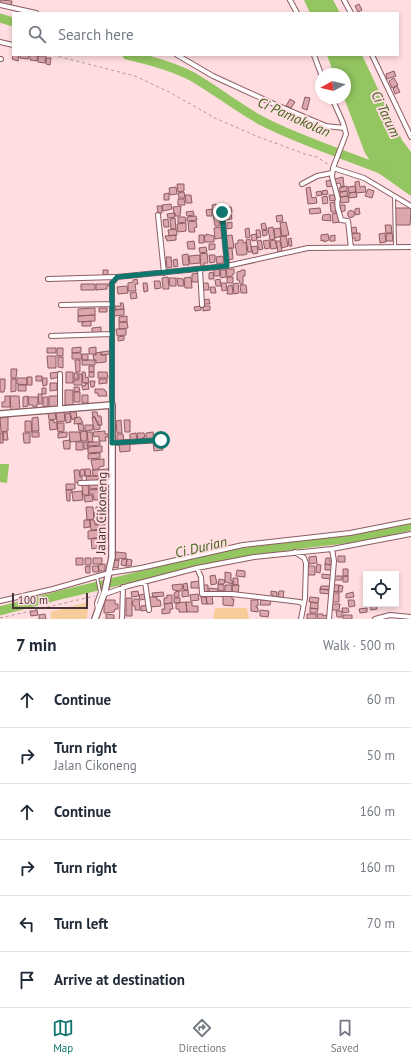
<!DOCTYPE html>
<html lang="en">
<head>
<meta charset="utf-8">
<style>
	:root { --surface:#fff; --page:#f2f2f3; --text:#1f2937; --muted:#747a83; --line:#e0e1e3; --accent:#0f766e }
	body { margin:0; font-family:"PT Sans",sans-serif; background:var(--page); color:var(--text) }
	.controls { position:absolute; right:12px; bottom:12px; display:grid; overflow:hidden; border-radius:0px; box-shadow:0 2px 6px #0003 }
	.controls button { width:36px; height:36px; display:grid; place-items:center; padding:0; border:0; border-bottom:1px solid var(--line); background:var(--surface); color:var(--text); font:20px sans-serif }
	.compass { position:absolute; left:315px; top:68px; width:36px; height:36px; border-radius:50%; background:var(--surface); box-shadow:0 2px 6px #0003; rotate:262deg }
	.scale { position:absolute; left:12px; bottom:10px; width:76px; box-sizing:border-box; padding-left:4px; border:2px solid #4a3437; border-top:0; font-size:11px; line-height:14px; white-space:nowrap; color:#4a3437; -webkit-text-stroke:3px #ffdde0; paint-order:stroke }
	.stop { position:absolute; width:12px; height:12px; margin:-9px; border:3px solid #0f766e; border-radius:50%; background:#fff }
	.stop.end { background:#0f766e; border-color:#fff; box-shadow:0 1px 4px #0008 }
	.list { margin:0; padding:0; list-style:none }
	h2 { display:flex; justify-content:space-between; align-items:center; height:52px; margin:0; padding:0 16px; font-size:17px }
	h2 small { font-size:13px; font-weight:400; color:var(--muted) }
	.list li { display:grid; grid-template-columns:26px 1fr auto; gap:12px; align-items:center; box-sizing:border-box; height:56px; padding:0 16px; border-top:1px solid var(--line) }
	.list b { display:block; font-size:15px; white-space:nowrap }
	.list p { margin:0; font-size:13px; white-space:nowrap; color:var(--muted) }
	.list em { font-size:13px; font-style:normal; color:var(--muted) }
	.icon { flex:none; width:22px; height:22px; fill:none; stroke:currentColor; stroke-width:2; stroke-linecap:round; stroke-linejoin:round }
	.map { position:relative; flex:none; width:411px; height:619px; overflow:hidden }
	.search { position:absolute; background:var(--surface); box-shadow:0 2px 6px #0003; left:12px; right:12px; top:12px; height:44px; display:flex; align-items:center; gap:10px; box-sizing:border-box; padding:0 14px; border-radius:0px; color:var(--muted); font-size:15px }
	.sheet { height:388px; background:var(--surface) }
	nav { display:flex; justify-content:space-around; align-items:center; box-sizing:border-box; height:56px; border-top:1px solid var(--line); background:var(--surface); font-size:11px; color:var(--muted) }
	nav a { display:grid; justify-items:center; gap:2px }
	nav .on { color:var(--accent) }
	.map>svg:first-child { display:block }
	.green { fill:#f6cc9b }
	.water { fill:#93c560 }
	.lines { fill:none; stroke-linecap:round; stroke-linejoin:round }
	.river { stroke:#93c560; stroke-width:9 }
	.building { fill:#dba6ac; stroke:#8e5d64 }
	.lane-casing { stroke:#8c5c62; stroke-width:4 }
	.street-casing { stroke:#8c5c62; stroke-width:6 }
	.secondary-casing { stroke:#8c5c62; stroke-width:8 }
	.path { stroke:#b39699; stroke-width:1; stroke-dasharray:3 3; stroke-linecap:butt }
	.lane { stroke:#fff; stroke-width:2 }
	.street { stroke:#fff; stroke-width:4 }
	.secondary { stroke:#fff; stroke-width:5.5 }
	.route { stroke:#0f766e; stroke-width:5 }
	.labels { text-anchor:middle; stroke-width:4; stroke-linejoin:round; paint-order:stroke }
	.street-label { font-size:13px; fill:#4a3437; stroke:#ffdde0 }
	.water-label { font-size:14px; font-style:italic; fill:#43631e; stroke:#ffdde0 }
</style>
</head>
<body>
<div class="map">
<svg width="411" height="619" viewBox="0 0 411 619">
	<rect width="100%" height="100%" fill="#ffdde0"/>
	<path class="green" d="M88,602L87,619H51V612Z
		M215,608H247L249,619H213Z"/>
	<path class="water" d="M304,0H333L340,13H310Z
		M327,55H362L402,140L411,152V196L377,172L365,153L344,98H345V74H334Z
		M0,464H9L7,483L0,482Z"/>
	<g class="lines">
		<path class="river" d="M0,18L13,22
			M127,55C149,60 173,66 193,77C217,91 238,108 262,121C301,141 343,154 383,170
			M0,611L64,594L226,555L309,543L364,537L411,526"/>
	</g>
	<path class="building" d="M0,0L12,1L11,6L0,4Z
		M359,4L362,10L358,12L355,6Z
		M13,55H19L18,61L12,59Z
		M20,55H29L28,59L20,58Z
		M30,55L38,56L37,61L30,60Z
		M38,56H46L45,63L38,62Z
		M46,58H51L50,65L46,64Z
		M394,71L396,76L387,79L386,74Z
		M394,78L398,85L392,88L389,81Z
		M397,86L400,92L395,94L393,88Z
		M305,97L310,98L307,110L302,108Z
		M290,99L295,102L291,108L286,106Z
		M343,177L344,186L341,187L340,183L335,184V179Z
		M333,180V186L327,187L326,181Z
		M359,181L360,187L365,186L366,192L356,193L355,182Z
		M177,184H184V191L178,192Z
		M347,186V191L340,192L339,188Z
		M355,186L356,192L349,193L348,187Z
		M176,187L177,194L170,195L169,188Z
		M310,187L312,198L316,197L317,203L308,204L306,188Z
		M368,189L374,191L372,198L365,196Z
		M327,190L328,194L323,195L322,191Z
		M321,191L322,195L317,196L316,192Z
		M347,191L348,196L340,197V192Z
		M184,192L185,198H179L178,193Z
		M356,192L357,197L349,198V193Z
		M169,193V200H164V194Z
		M185,195H191L192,203H186Z
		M329,195H335L336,200L330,201Z
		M327,196L328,203L323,204L322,197Z
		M348,196L349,202L341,203L340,197Z
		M178,199H184L185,205H178Z
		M335,202L336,212H331L330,203Z
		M171,204L172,209L163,211L162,205Z
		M216,204V208H220L221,213L213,214L212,205Z
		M340,205H345V211L340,212Z
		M157,206H162V213H158Z
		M181,206L180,216H175V213H174L173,207Z
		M223,207H231L232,212L224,213Z
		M320,208L321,213L310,214L309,209Z
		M359,208L360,214L355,215V209Z
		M395,208H411L410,225H395Z
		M212,209V216H207L206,210Z
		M347.5 214a3.5 3.5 0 1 1 7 0a3.5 3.5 0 1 1-7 0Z
		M193,211L194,215L187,216L186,212Z
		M174,213L175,217L168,218L167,214Z
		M220,213L219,226H215L213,214Z
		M339,213L340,222L333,223L332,214Z
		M231,214L232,219L224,220L223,215Z
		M330,214L331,221L322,220L323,215Z
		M282,215L283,221L277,222L276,216Z
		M196,216L197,220L187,221V217Z
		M178,217H185L186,222L178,223Z
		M175,218L176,229H171L170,219Z
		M168,219L169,227H164L163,220Z
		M196,221L197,227L194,228L195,232H189L188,222Z
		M232,222V228L227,229V223Z
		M286,222L289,235L282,236L280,223Z
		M186,223V231L178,232L177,224Z
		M265,223L267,229L262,230L261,224Z
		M385,225H391L392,233H386Z
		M221,227L222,238L215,239L214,228Z
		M273,227L275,239L270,240L268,228Z
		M356,227L357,233H350V228Z
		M249,228L250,237L246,238L245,229Z
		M280,228L281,236L275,238L274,229Z
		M176,229L177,235L169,236L168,230Z
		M256,230H260L261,237L257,238Z
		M267,230V235L263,236L262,231Z
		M360,233V240L355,241V238H351V234Z
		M385,233L386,242L380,243L379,234Z
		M392,233L393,241H386V234Z
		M206,234L214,236V242H205L204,236H206Z
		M256,234L257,240L252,241L251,235Z
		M328,234L329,240L324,242V240L321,241V235Z
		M176,235V240L167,241V239H166L165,236Z
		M199,235H204V243H199Z
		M232,235L234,248H227L225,236Z
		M335,235V241H330V236Z
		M286,236L288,246L282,248L280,237Z
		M291,238L292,246H289L288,239Z
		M250,239L252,252H248L246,240Z
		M238,240H243V243L246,242L247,254L244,255H237L235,244L238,243Z
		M261,240L263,249L259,250L257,241Z
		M269,240L270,248L265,249L263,241Z
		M275,240L277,248L271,249L270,241Z
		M194,241L195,249H188L187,242Z
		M276,241H280L282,251L278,252Z
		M209,244H215V249L209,250Z
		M257,246L258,253L253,254L251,247Z
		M206,247L207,252L200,253L199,248Z
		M232,248L233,259L227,260L226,249Z
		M207,253L208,263H204V266L201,267L200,254Z
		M188,254L189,265H183L182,255Z
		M200,255V263L190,264L189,256Z
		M209,255H215V262L210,263Z
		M222,256L223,258H224L223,263L217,264L216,257Z
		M166,257H171L172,267L167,268Z
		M177,259L178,266L174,267L173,260Z
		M219,269L220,276H214V270Z
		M226,269H234V274L232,275V276L227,277Z
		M103,270H108V275H103Z
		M220,270H226V277L221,278Z
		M241,270H245V276H243V284H240L239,280H237V272L241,271Z
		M213,272L214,279H209V273Z
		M199,273L200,282H192V274Z
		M168,277L169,289H163L162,278Z
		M191,277L192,288H185L184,278Z
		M227,277H233V283H227Z
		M169,278H176V286H170Z
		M177,278L183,279L184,286H178Z
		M137,279L138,284H135L136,291H128V283L133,282V280Z
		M220,279L221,286H216L215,280Z
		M154,281H160L161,288L155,289Z
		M143,283H147L148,291L144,292Z
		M202,283H208L209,290H203Z
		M221,283H226L227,290L222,291Z
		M238,283L239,293L234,294L233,284Z
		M81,284H95V290H81Z
		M96,284H109V286H107V289L96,290Z
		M232,285L233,294H227L228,286Z
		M240,285H246L247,293H241Z
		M127,286L128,293L118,294L117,287Z
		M210,287H215L216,293H211Z
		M136,292L137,298L131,299L130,293Z
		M209,299L210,304H203V300Z
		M120,303H123L124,309L115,310V306H121Z
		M201,306V310L195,311L194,307Z
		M203,306H210V310L203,311Z
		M95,308V315L78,316V309Z
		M99,308H107V312H99Z
		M124,309V315L114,316V310Z
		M95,315V321L78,322V316Z
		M127,316V322H119V317Z
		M91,321V326H82V322Z
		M119,322H127L128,328L119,329Z
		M101,327V333L92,334V328Z
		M116,329H126V335L117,336Z
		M124,336V340L118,341V337Z
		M81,347V352L72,353V348Z
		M96,347V354H89V348Z
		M47,348H56V353H47Z
		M57,348H63V356H57Z
		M109,351L110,354L101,355V352Z
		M101,352V355H106V362L96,363V360H94L93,355H96V353Z
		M72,353H81L82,359H72Z
		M82,354H88V360H82Z
		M47,356H56V368H48Z
		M58,357H63V368L58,367Z
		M75,360H80V372H76Z
		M82,360H95V365H82Z
		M89,366H94V372H89Z
		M11,369H17L16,378H11Z
		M59,372V377L51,379L50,373Z
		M66,372H73V383H66Z
		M82,372H85L86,378L88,377L89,383H83Z
		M89,372H94V377H89Z
		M98,372H107L108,378H98Z
		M74,373H78V379H74Z
		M79,374H82V385H74V380H79Z
		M36,376H42V381H36Z
		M27,377H32V385H27Z
		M17,378H27V385L17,384Z
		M42,378H47V385L43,386Z
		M0,379H5V389L4,390V392H0Z
		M11,379H16V391L11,392Z
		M99,379H107V383L99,384Z
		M90,381H95L94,387H91Z
		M50,383H57V390L50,391Z
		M85,383H88L89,389L83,390L82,386L86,385Z
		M18,385H26V391H18Z
		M74,387H79L80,391L74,392Z
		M42,388H46V394H42Z
		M95,389H104L105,391H106L107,396H98V393H95Z
		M65,390H73V405H65Z
		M74,392H80V402H74Z
		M38,394H42V404H39Z
		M82,395H88V403H82Z
		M5,396H10V407H2V402H5Z
		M10,396H19L20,410L11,411Z
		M28,396V406L23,407V397Z
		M49,396H59V407H49Z
		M28,397H38V405H36L37,407H33V405H29Z
		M43,397H48V406L43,407Z
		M73,410V412H76L77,417L74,418V419L72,420L70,411Z
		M64,411L65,421L57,422L56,412Z
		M55,412L56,419L49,420L48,413Z
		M92,412H97L98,416H101L102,425H98V422L96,421L95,417H93Z
		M70,413L71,422L66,423L65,414Z
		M8,417V431L1,432L0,418Z
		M38,417L39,431H32V418Z
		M80,417L83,423L74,424L75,418Z
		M92,417H95L98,425H100V429L98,430V429L94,430Z
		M54,420V423L57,422V429L50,430L49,421Z
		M121,420L122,433H117L116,421Z
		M124,420H130V432H125Z
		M25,421H31L32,432H25Z
		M57,423H64V431L58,432Z
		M78,424H83L84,430L79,431Z
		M85,425H93V430L85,431Z
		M87,431V441H81L80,432Z
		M105,431V434H108V437H105L106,441H99V436L94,437L93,432Z
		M3,432H7L8,440H3Z
		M32,432H39V437H32Z
		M67,432V437L58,438V433Z
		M69,432H80L81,441L70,442Z
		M87,432H92L93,442H88Z
		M153,432L154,440H146V433Z
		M0,433H3V443H0Z
		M23,433H30V443H24Z
		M136,433L137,441L130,442V434Z
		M137,433H144L145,437L142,438V440H138Z
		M117,434H123L124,442L117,443Z
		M70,440V449H64L63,441Z
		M162,441L163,450L154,451L153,442Z
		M76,442H83V450H76Z
		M84,442H87L88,449H84Z
		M88,442H100V445L88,446Z
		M119,444H130V451L120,452Z
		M102,446V452L88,453V447Z
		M100,453V458L88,459V454Z
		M104,459V466L99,467V469L93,470L91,460Z
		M84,469L85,476H80V470Z
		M85,469H90L91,476H85Z
		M108,469L109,475L93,476L92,470Z
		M74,470H79L80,477H82V482L75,483Z
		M86,476H99V480H96V482H87Z
		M99,476H109V481L100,482Z
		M102,483V488L90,489L89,484Z
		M66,484H75V489L66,490Z
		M82,484H88L89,495H83Z
		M105,489V490H110V494H105L106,500H94L93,494H89V490Z
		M66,490H72V492L70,493V501H67Z
		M82,491L83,500L73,501L72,492Z
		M92,495L93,501L85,502L84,496Z
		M86,507H93L94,519L87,520Z
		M96,507H104L105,512H96Z
		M94,513H104V517H94Z
		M104,518L105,524H96V519Z
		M84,520H90V527L84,528Z
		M90,520H94L95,525L104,524L105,529L91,530Z
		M101,530L102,537L88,539V531Z
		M103,534H110V539H103Z
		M98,538L99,542L97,543V548L92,549L91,539Z
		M98,543H106V550H98Z
		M116,552L126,553V559L119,558V560H115Z
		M316,556L317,563L309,564V557Z
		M338,556H345V562H338Z
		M76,558H83V565H76Z
		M85,558H91V565H85Z
		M93,558H102V564H93Z
		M326,558H330V565L325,564Z
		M122,559H127L126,566L121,565Z
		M127,559L132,560L131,566H126Z
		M114,560H119L118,568L113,567Z
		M105,564V571H99L98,565Z
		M317,564L321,565L320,573L316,572Z
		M325,564L332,565V570H325Z
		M90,566V573H86L85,567Z
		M92,566H98L99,572H93Z
		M308,566H315V575H307Z
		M343,569H348V576H343Z
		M237,570L245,571V577L236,576Z
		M225,572L231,573V581H233V584L225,582Z
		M322,574L332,575L331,579L322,578Z
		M215,575L217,583H216V584L211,585L210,576Z
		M334,576H342V580H334Z
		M343,576H348V582H343Z
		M233,578H238V585H233Z
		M219,579L225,580L224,584H218Z
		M200,581V588H191V582Z
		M187,583L188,590H184L183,584Z
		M182,584L183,589H181V591L173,590L172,585Z
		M218,584L224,585V591L218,590Z
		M203,585H208V594H203Z
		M225,585H232V593H225Z
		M232,585H239L238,594L232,592Z
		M333,585H339L338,592L333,591Z
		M339,585L343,586L342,592H338Z
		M321,586H330V590L320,589Z
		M209,588L218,589L217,593H209Z
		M320,589L330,590L329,594L320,593Z
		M188,590L189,596L182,597V591Z
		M138,591L139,596L132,597L131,592Z
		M179,591V597H174V593H175V592Z
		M271,591L277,592V599H273V595H271Z
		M279,591H284L283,598L278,597Z
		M163,592L164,596L153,597L152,593Z
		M353,592L354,597L346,598V594Z
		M332,593H339V602H332Z
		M145,594L146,599L140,600L139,595Z
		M198,594L199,600L191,601L190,595Z
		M167,595H172V603L164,604V598H167Z
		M212,595L213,604H207L206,596Z
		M223,595L232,596V599H234L233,606L223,605Z
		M149,597H157V600H160L161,606L150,607Z
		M201,597H206L207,604H202Z
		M310,597L319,598L318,603L309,602Z
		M126,598H132V616H126Z
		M174,598H180V603H174Z
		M134,599H139L140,610H135V606H133L132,602L134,601Z
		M104,600H115V604H118V609H115L114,612L104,613Z
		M251,600H258V606H256V607L258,608V612L251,611Z
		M261,600H271L270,605H260Z
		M348,600H354L355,606L349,607Z
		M186,602H192V606H198V612H187Z
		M186,602L187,612H179V609H176V603Z
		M311,602L318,603V609L310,608Z
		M172,603L173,609H170V613L162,614V609H165L164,604Z
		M332,604H340L339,610H332Z
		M376,604L377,609L371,610L370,606Z
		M148,605V610L141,611V606Z
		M310,608L318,609L317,613H310Z
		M342,608H348L349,612L343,613Z
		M367,608V612L360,613L359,609Z
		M37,610L38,615L31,616L30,612Z
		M260,610L269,611L268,617L260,616Z
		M336,611H342V617H337Z
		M45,614L46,619H39V615Z
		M106,614L114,615V619H106Z
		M307,614H316V619H307Z
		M317,614H323V616L327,615V619H318Z
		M343,615H352V619H343Z"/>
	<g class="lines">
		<g class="lane-casing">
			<path id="lane" d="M394,197L395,247
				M97,610L96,603L100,592L97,577"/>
		</g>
		<g class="street-casing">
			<path id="street" d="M290,0L297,13
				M344,0L351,13
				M0,5L36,13
				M0,42L13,45
				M177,55L213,76L274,104L326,126L344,128
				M314,55L321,74
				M372,55L411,137
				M0,59H1
				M332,98L343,123L346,134L333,168L364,178L411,206
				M333,168L332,177L338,199C335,206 340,213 341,220L348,221L351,248
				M302,184L317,176L332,173
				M222,212L227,266
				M158,215L164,273
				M200,269L202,305
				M48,279L116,277
				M61,305L112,304
				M51,336L112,334
				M112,405V283L117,277L227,266L308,248L411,247
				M60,409V374
				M112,443L161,440
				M80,483L112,482
				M295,552L304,558L306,563L305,598L301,619
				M197,568L201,577L202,594H232L300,602L303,604
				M145,582L149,610
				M105,594L128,586L197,568L254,557L332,549L411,534
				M0,601L53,589L109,573L141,568L243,545L350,533L411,521
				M122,619L123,587
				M329,619L334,561L332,549
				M375,619L390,615L411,617"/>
		</g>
		<g class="secondary-casing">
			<path id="secondary" d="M0,414L112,405V557L105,591L95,619"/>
		</g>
		<path class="path" d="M53,55L135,76L171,93L215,118L256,136L305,154L317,157L329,165
			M0,618L95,596"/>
		<use href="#lane" class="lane"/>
		<use href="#street" class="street"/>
		<use href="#secondary" class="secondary"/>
	</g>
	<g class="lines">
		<path class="route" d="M161,440L112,443V283L117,277L227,266L222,212"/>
	</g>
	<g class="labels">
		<g class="street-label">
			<text transform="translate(101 513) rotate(-89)" y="5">Jalan Cikoneng</text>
		</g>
		<g class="water-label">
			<text transform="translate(386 114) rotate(65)" y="5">Ci Tarum</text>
			<text transform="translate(294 117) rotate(24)" y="5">Ci Pamokolan</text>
			<text transform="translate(201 547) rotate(-13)" y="5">Ci Durian</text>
		</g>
	</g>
</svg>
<div class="controls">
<button><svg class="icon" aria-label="locate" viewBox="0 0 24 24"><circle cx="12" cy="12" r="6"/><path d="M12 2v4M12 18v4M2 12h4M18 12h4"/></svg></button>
</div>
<svg class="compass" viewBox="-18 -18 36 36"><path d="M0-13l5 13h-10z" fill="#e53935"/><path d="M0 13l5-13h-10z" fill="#747a83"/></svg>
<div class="scale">100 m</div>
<div class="stop" style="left:161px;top:440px"></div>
<div class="stop end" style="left:222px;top:212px"></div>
<div class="search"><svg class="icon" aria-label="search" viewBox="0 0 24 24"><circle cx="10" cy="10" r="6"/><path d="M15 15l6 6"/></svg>Search here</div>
</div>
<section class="sheet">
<h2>7 min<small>Walk · 500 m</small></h2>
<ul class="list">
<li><svg class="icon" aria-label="ahead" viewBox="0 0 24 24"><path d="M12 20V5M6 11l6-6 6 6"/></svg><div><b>Continue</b></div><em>60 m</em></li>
<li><svg class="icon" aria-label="right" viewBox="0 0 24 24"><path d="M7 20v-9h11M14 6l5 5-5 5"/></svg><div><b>Turn right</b><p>Jalan Cikoneng</p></div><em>50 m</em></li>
<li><svg class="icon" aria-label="ahead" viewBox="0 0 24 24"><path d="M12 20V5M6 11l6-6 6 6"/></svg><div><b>Continue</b></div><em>160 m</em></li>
<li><svg class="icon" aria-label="right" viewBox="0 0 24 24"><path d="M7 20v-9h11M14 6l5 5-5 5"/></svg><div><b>Turn right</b></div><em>160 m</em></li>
<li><svg class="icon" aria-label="left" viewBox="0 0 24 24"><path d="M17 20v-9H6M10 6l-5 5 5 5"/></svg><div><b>Turn left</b></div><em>70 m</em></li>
<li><svg class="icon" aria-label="arrive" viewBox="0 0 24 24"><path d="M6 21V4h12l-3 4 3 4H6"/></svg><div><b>Arrive at destination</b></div></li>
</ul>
</section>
<nav>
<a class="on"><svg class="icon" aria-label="map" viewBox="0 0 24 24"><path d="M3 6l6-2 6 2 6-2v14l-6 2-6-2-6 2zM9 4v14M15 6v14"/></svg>Map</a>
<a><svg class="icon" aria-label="directions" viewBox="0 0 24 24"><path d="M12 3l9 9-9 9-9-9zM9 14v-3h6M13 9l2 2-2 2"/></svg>Directions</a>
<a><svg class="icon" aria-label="saved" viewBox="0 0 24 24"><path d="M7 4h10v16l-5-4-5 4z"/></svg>Saved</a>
</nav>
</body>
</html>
